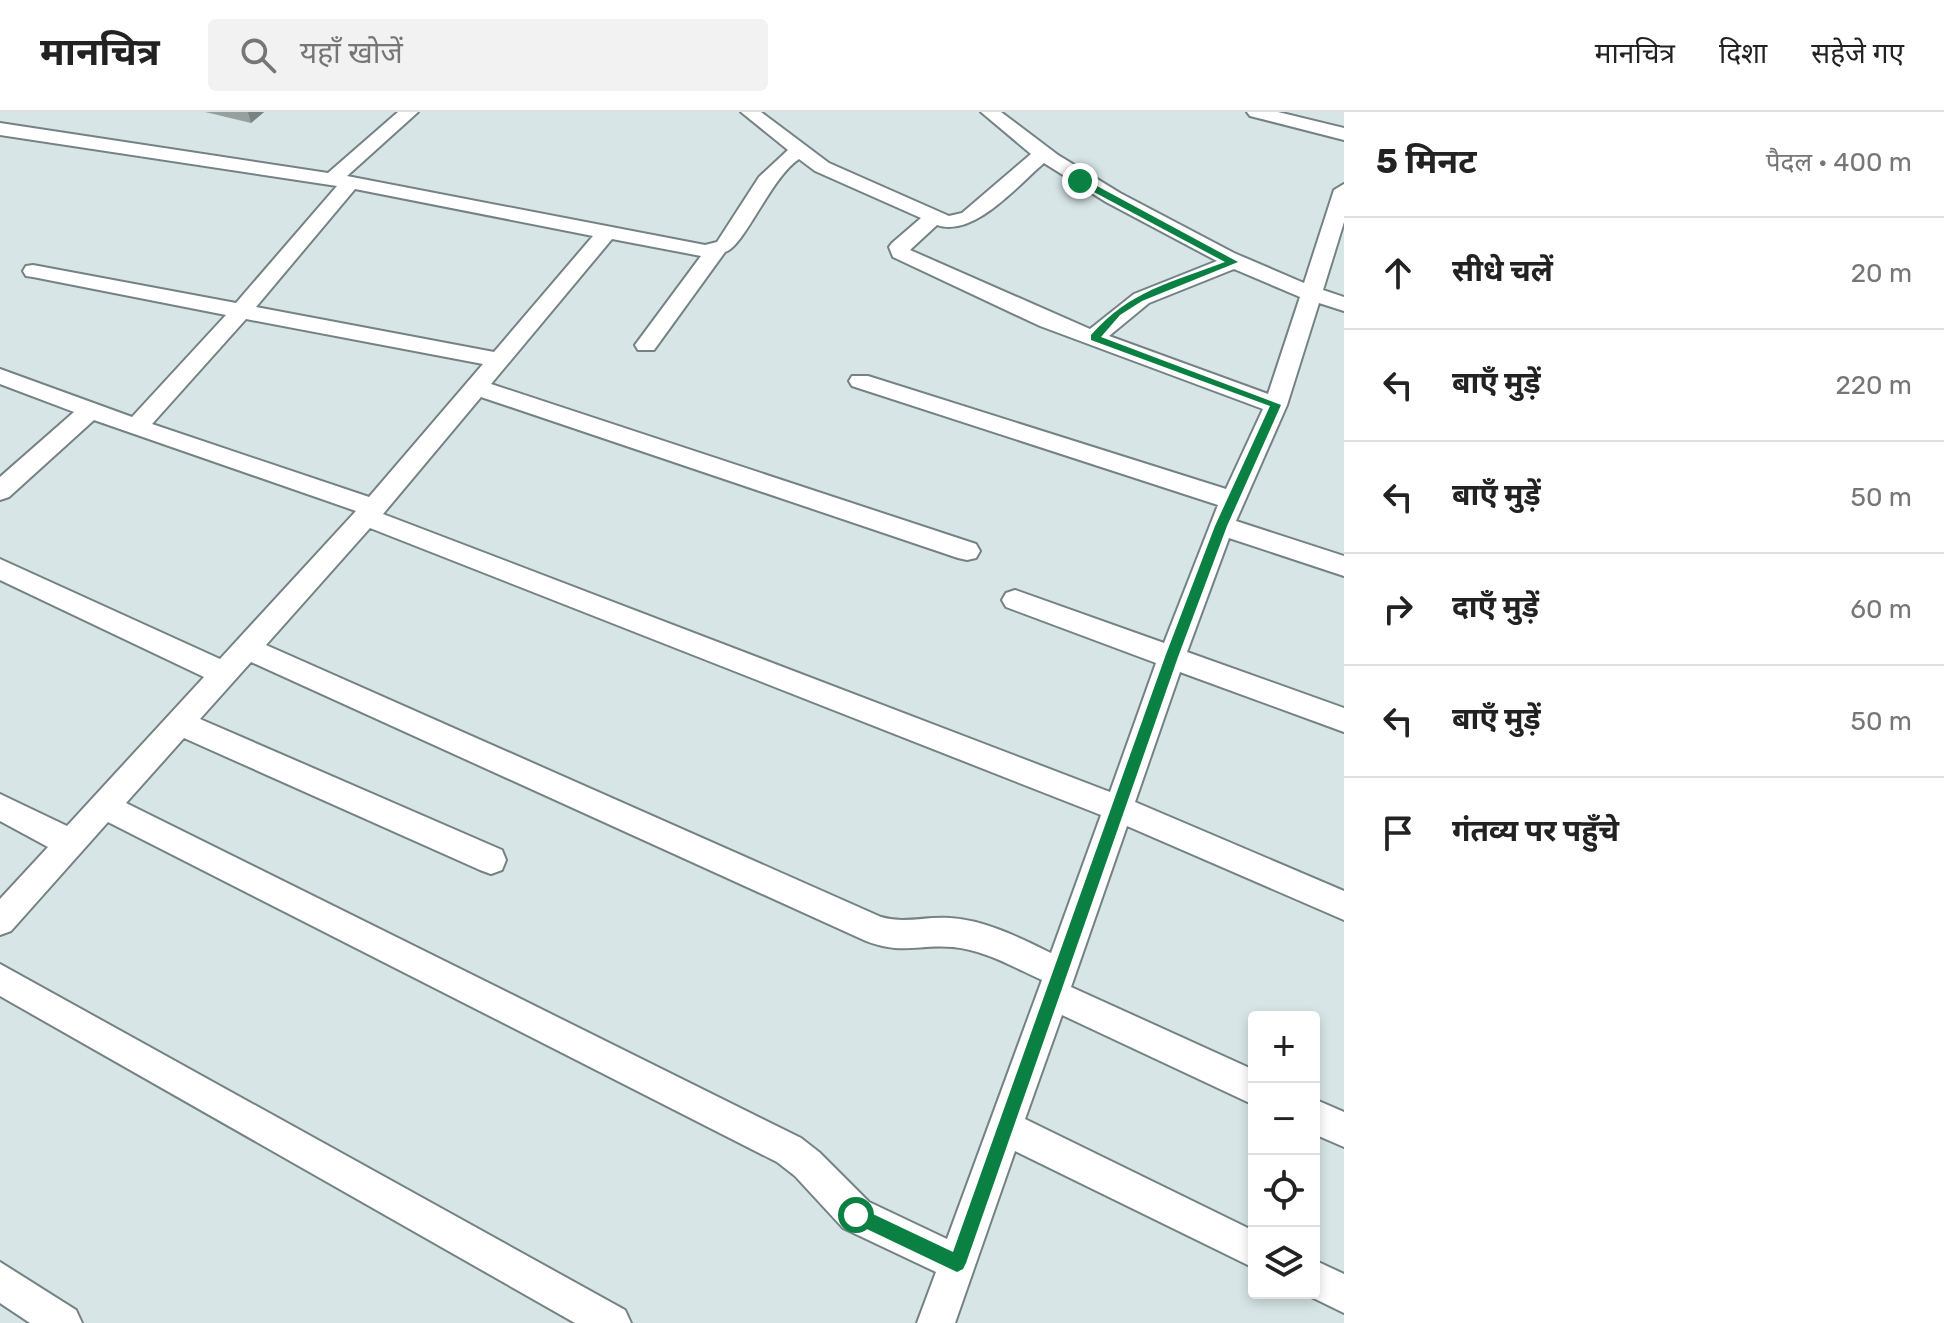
<!DOCTYPE html>
<html lang="hi">
<head>
<meta charset="utf-8">
<style>
	:root { --surface:#fff; --page:#f2f2f2; --text:#222; --muted:#767676; --line:#e0e0e0 }
	body { margin:0; font-family:Rubik,"Noto Sans Devanagari",sans-serif; background:var(--page); color:var(--text) }
	.controls { position:absolute; right:24px; bottom:24px; display:grid; overflow:hidden; border-radius:8px; box-shadow:0 4px 12px #0003 }
	.controls button { width:72px; height:72px; display:grid; place-items:center; padding:0; border:0; border-bottom:2px solid var(--line); background:var(--surface); color:var(--text); font:40px sans-serif }
	.stop { position:absolute; width:24px; height:24px; margin:-18px; border:6px solid #0b8043; border-radius:50%; background:#fff }
	.stop.end { background:#0b8043; border-color:#fff; box-shadow:0 2px 8px #0008 }
	.list { margin:0; padding:0; list-style:none }
	h2 { display:flex; justify-content:space-between; align-items:center; height:104px; margin:0; padding:0 32px; font-size:34px }
	h2 small { font-size:26px; font-weight:400; color:var(--muted) }
	.list li { display:grid; grid-template-columns:52px 1fr auto; gap:24px; align-items:center; box-sizing:border-box; height:112px; padding:0 32px; border-top:2px solid var(--line) }
	.list b { display:block; font-size:30px; white-space:nowrap }
	.list em { font-size:26px; font-style:normal; color:var(--muted) }
	.icon { flex:none; width:44px; height:44px; fill:none; stroke:currentColor; stroke-width:2; stroke-linecap:round; stroke-linejoin:round }
	.map { position:relative; flex:none; width:1344px; height:1211px; overflow:hidden }
	header { display:flex; align-items:center; gap:48px; box-sizing:border-box; height:112px; padding:0 40px; background:var(--surface); border-bottom:2px solid var(--line) }
	header strong { font-size:38px }
	nav { display:flex; gap:44px; margin-inline-start:auto; font-size:28px }
	.search { width:560px; height:72px; background:var(--page); display:flex; align-items:center; gap:20px; box-sizing:border-box; padding:0 28px; border-radius:8px; color:var(--muted); font-size:30px }
	main { display:flex }
	aside { flex:1; background:var(--surface) }
	.map>svg:first-child { display:block }
	.lines { fill:none; stroke-linecap:round; stroke-linejoin:round }
	.minor-casing { stroke:#758284; stroke-width:4 }
	.minor { fill:#fff; fill-rule:evenodd }
	.wall { fill:#96a19e }
	.shaded-wall { fill:#7a8381 }
	.route { fill:#0b8043 }
</style>
</head>
<body>
<header>
<strong>मानचित्र</strong>
<div class="search"><svg class="icon" aria-label="search" viewBox="0 0 24 24"><circle cx="10" cy="10" r="6"/><path d="M15 15l6 6"/></svg>यहाँ खोजें</div>
<nav><a>मानचित्र</a><a>दिशा</a><a>सहेजे गए</a></nav>
</header>
<main>
<div class="map">
<svg width="1344" height="1211" viewBox="0 0 1344 1211">
	<rect width="100%" height="100%" fill="#d7e5e7"/>
	<g class="lines">
		<g class="minor-casing">
			<path id="minor" d="M398,0H418L347,64L705,133L717,130L759,65L788,38L741,0H761L829,51L949,104L962,101L1031,42L981,0H1001L1058,43L1120,81L1234,141L1304,171L1334,78L1344,72V110L1323,178L1344,185V199L1319,191L1287,293L1236,409L1344,444V464L1229,426L1187,540L1344,596V620L1180,560L1135,690L1344,779V808L1127,714L1071,875L1254,958V993L1062,903L1025,1007L1254,1119V1156L1015,1039L955,1211H917L936,1160L843,1116L795,1064L777,1050L108,710L11,819L0,823V787L48,735L0,709V682L67,714L204,565L0,468V447L220,547L356,399L94,308L9,385L0,388V365L74,300L0,272V257L132,305L226,203L33,165L26,164L23,159L26,154L33,153L236,191L337,74L0,23V11L328,61ZM799,47L815,59L921,106L892,131L889,135L893,145L1040,214L1263,297L1226,377L868,264H852L849,269L852,274L1218,393L1164,531L1015,478L1006,481L1002,488L1006,495L1156,551L1110,680L383,402L481,285L958,446L967,448L976,446L980,439L976,432L491,272L612,127L701,144L635,233L638,238H654L725,140C744,135 771,65 799,47ZM1044,51L1106,90L1217,149L1134,182L1090,217L910,138L937,113C974,126 1018,73 1044,51ZM355,77L593,124L494,240L256,195ZM1234,157L1300,185L1268,282L1109,224L1149,191ZM246,207L483,252L369,385L152,312ZM370,416L1101,703L1051,841C1020,826 985,808 950,806C926,804 905,812 881,805L266,533ZM251,550L866,829C902,843 918,832 953,835C985,838 1013,855 1042,868L947,1127L869,1090L819,1040L801,1026L126,691L184,626L480,758L491,762L502,758L506,748L502,738L200,607Z
				M1247,0H1278L1344,16V28L1250,4Z
				M0,852L625,1198L631,1211H575L0,884Z
				M1314,987L1344,1000V1035L1314,1022Z
				M1314,1148L1344,1162V1201L1303,1181H1314Z
				M0,1150L76,1198L82,1211H30L0,1191Z"/>
		</g>
		<use href="#minor" class="minor"/>
	</g>
	<path class="wall" d="M205,0H264L251,11Z"/>
	<path class="shaded-wall" d="M248,0H264L251,11Z"/>
	<path class="route" d="M1077,67H1084L1238,150L1142,189L1120,203L1101,225L1281,293L1227,414L1178,545L966,1151L963,1157L957,1160L850,1109L848,1103L850,1097L856,1094L953,1140L1165,545L1215,414L1270,294L1091,228V223C1131,178 1170,171 1225,150L1077,71Z"/>
</svg>
<div class="controls">
<button>+</button>
<button>−</button>
<button><svg class="icon" aria-label="locate" viewBox="0 0 24 24"><circle cx="12" cy="12" r="6"/><path d="M12 2v4M12 18v4M2 12h4M18 12h4"/></svg></button>
<button><svg class="icon" aria-label="layers" viewBox="0 0 24 24"><path d="M12 4l9 5-9 5-9-5zM3 14l9 5 9-5"/></svg></button>
</div>
<div class="stop" style="left:856px;top:1103px"></div>
<div class="stop end" style="left:1080px;top:69px"></div>
</div>
<aside>
<h2>5 मिनट<small>पैदल · 400 m</small></h2>
<ul class="list">
<li><svg class="icon" aria-label="ahead" viewBox="0 0 24 24"><path d="M12 20V5M6 11l6-6 6 6"/></svg><div><b>सीधे चलें</b></div><em>20 m</em></li>
<li><svg class="icon" aria-label="left" viewBox="0 0 24 24"><path d="M17 20v-9H6M10 6l-5 5 5 5"/></svg><div><b>बाएँ मुड़ें</b></div><em>220 m</em></li>
<li><svg class="icon" aria-label="left" viewBox="0 0 24 24"><path d="M17 20v-9H6M10 6l-5 5 5 5"/></svg><div><b>बाएँ मुड़ें</b></div><em>50 m</em></li>
<li><svg class="icon" aria-label="right" viewBox="0 0 24 24"><path d="M7 20v-9h11M14 6l5 5-5 5"/></svg><div><b>दाएँ मुड़ें</b></div><em>60 m</em></li>
<li><svg class="icon" aria-label="left" viewBox="0 0 24 24"><path d="M17 20v-9H6M10 6l-5 5 5 5"/></svg><div><b>बाएँ मुड़ें</b></div><em>50 m</em></li>
<li><svg class="icon" aria-label="arrive" viewBox="0 0 24 24"><path d="M6 21V4h12l-3 4 3 4H6"/></svg><div><b>गंतव्य पर पहुँचे</b></div></li>
</ul>
</aside>
</main>
</body>
</html>
